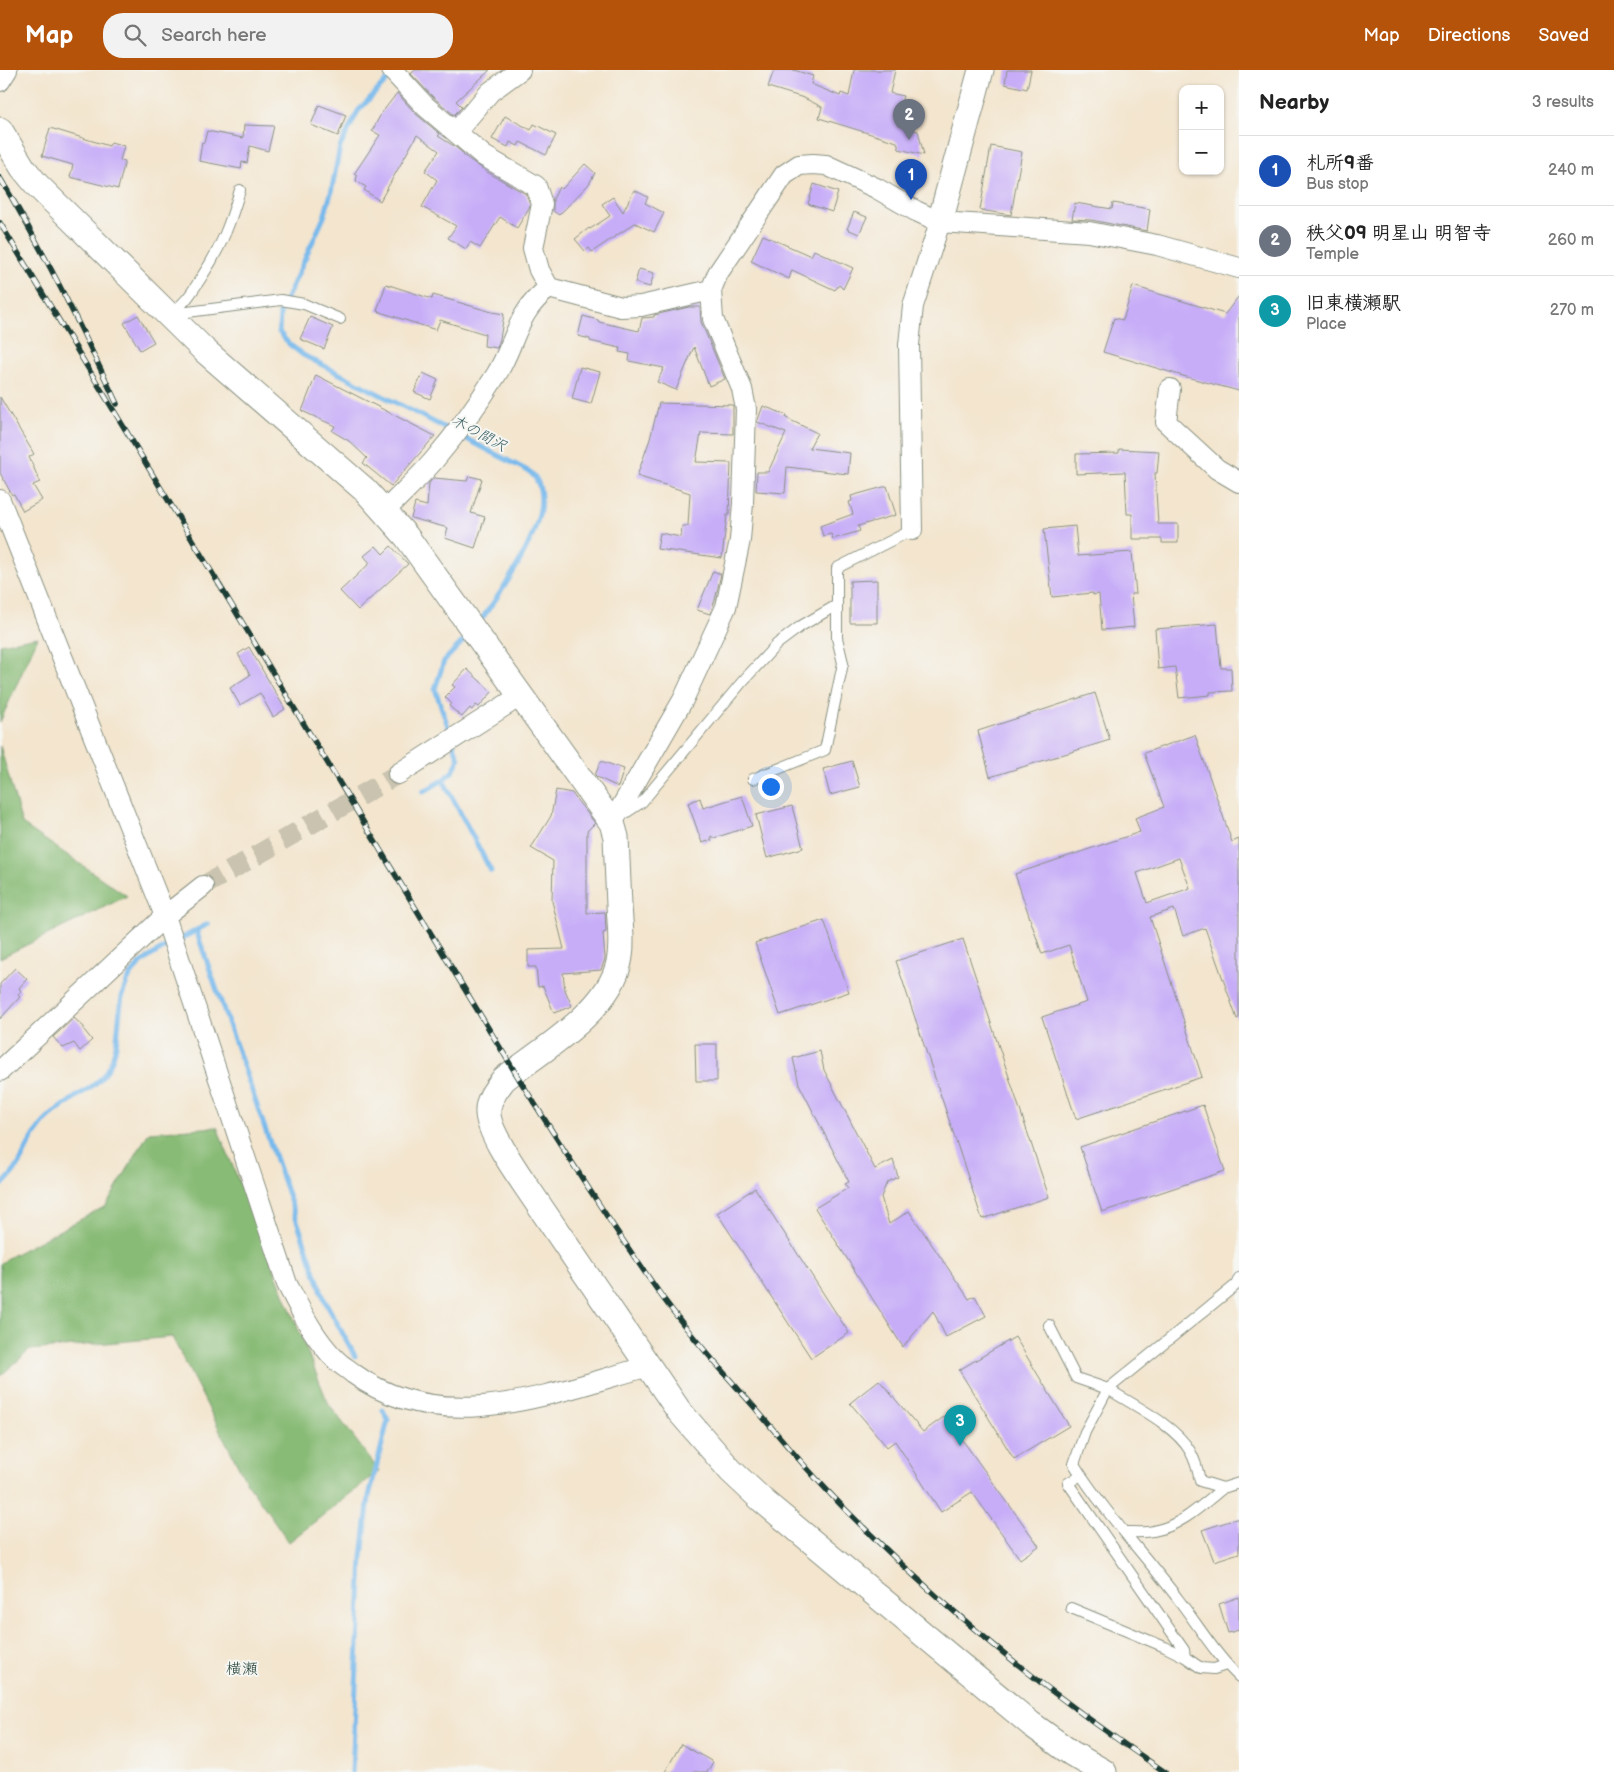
<!DOCTYPE html>
<html lang="en">
<head>
<meta charset="utf-8">
<style>
	:root { --surface:#fff; --page:#f2f2f2; --text:#222; --muted:#767676; --line:#e0e0e0; --accent:#b45309 }
	body { margin:0; font-family:"Balsamiq Sans","Klee One",sans-serif; background:var(--page); color:var(--text) }
	.controls { position:absolute; right:15px; top:15px; display:grid; overflow:hidden; border-radius:10px; box-shadow:0 1px 4px #0004 }
	.controls button { width:45px; height:45px; display:grid; place-items:center; padding:0; border:0; border-bottom:1px solid var(--line); background:var(--surface); color:var(--text); font:25px sans-serif }
	.you { position:absolute; left:770px; top:716px; width:18px; height:18px; margin:-12px; border:4px solid #fff; border-radius:50%; background:#1a73e8; box-shadow:0 0 0 8px #1a73e833 }
	.badge { display:grid; place-items:center; width:32px; height:32px; border-radius:50%; background:var(--accent); color:#fff; font-size:16px; font-weight:700 }
	.pin { position:absolute; translate:-50% -41px; filter:drop-shadow(0 1px 2px #0008) }
	.pin::after { content:''; position:absolute; top:26px; width:18px; height:15px; background:inherit; clip-path:polygon(0 0,100% 0,50% 100%) }
	.list { margin:0; padding:0; list-style:none }
	h2 { display:flex; justify-content:space-between; align-items:center; height:65px; margin:0; padding:0 20px; font-size:21px }
	h2 small { font-size:16px; font-weight:400; color:var(--muted) }
	.list li { display:grid; grid-template-columns:32px 1fr auto; gap:15px; align-items:center; box-sizing:border-box; height:70px; padding:0 20px; border-top:1px solid var(--line) }
	.list b { display:block; font-size:19px; white-space:nowrap }
	.list p { margin:0; font-size:16px; white-space:nowrap; color:var(--muted) }
	.list em { font-size:16px; font-style:normal; color:var(--muted) }
	.icon { flex:none; width:28px; height:28px; fill:none; stroke:currentColor; stroke-width:2; stroke-linecap:round; stroke-linejoin:round }
	.map { position:relative; flex:none; width:1239px; height:1702px; overflow:hidden }
	header { display:flex; align-items:center; gap:30px; box-sizing:border-box; height:70px; padding:0 25px; background:var(--accent); color:#fff }
	header strong { font-size:24px }
	nav { display:flex; gap:28px; margin-inline-start:auto; font-size:18px }
	.search { width:350px; height:45px; background:var(--page); display:flex; align-items:center; gap:12px; box-sizing:border-box; padding:0 18px; border-radius:20px; color:var(--muted); font-size:19px }
	main { display:flex }
	aside { flex:1; background:var(--surface) }
	.map>svg:first-child { display:block }
	.forest { fill:#88bb76; stroke:#547c55 }
	.lines { fill:none; stroke-linecap:round; stroke-linejoin:round }
	.stream { stroke:#77b9ec; stroke-width:5 }
	.building { fill:#c7adf8; fill-rule:evenodd }
	.minor-tunnel { stroke:#c9c3af; stroke-width:20; stroke-dasharray:20 10; stroke-linecap:butt }
	.service-casing { stroke:#899181; stroke-width:12 }
	.minor-casing { stroke:#899181; stroke-width:22 }
	.tertiary-casing { stroke:#899181; stroke-width:27 }
	.service { stroke:#fff; stroke-width:10 }
	.minor { stroke:#fff; stroke-width:20 }
	.tertiary { stroke:#fff; stroke-width:25 }
	.rail-casing { stroke:#1f3d34; stroke-width:5.5 }
	.rail { stroke:#f6f6f2; stroke-width:4; stroke-dasharray:11; stroke-linecap:butt }
	.labels { text-anchor:middle; stroke-width:4; stroke-linejoin:round; paint-order:stroke }
	.water-label { font-size:15px; font-style:italic; fill:#355c62; stroke:#f6f6f2 }
	.quarter-label { font-size:16px; fill:#1f3d34; stroke:#f6f6f2 }
</style>
</head>
<body>
<header>
<strong>Map</strong>
<div class="search"><svg class="icon" aria-label="search" viewBox="0 0 24 24"><circle cx="10" cy="10" r="6"/><path d="M15 15l6 6"/></svg>Search here</div>
<nav><a>Map</a><a>Directions</a><a>Saved</a></nav>
</header>
<main>
<div class="map">
<svg width="1239" height="1702" viewBox="0 0 1239 1702">
	<rect width="100%" height="100%" fill="#f6f6f2"/>
	<filter id="ink" filterUnits="userSpaceOnUse"><feTurbulence type="fractalNoise" baseFrequency=".02" numOctaves="2"/><feDisplacementMap in="SourceGraphic" scale="10" xChannelSelector="R" yChannelSelector="G"/><feConvolveMatrix kernelMatrix="1 2 1 2 8 2 1 2 1" color-interpolation-filters="sRGB"/></filter>
	<filter id="wash" filterUnits="userSpaceOnUse"><feTurbulence type="fractalNoise" baseFrequency=".0096" numOctaves="4" result="noise"/><feDisplacementMap in="SourceGraphic" scale="20" xChannelSelector="R" yChannelSelector="G"/><feGaussianBlur stdDeviation="1.12" result="paint"/><feColorMatrix in="noise" values="0 0 0 0 0 0 0 0 0 0 0 0 0 0 0 0 0 1.4 0 .05"/><feComposite in="paint" operator="in"/></filter>
	<g filter="url(#wash)">
		<rect width="100%" height="100%" fill="#f3e5ce"/>
		<path class="forest" d="M38,567L0,652V574Z
			M0,676L22,754L127,826L0,888Z
			M217,1057L328,1333L379,1401L289,1472L246,1411L172,1267L30,1280L0,1306V1194L11,1186L106,1136L149,1062Z"/>
		<g class="lines">
			<path class="stream" d="M392,5L358,41L340,77L331,123L324,147L280,243L279,262L289,274L303,285L451,361
				M459,365L530,402C567,434 499,526 477,555
				M451,665L435,619L444,591L469,565
				M453,673L459,689L453,701L443,710L491,801
				M423,722L443,710
				M196,860L325,1231L355,1286
				M177,871L208,854
				M0,1117C6,1111 13,1104 17,1097C25,1085 29,1071 38,1060C45,1049 58,1039 69,1032C80,1023 93,1018 102,1007C128,976 110,932 133,902C142,890 156,883 169,875
				M352,1702L362,1487L369,1426L388,1350L383,1340"/>
		</g>
		<g id="blocks">
			<path class="building" d="M415,0H490L456,31L462,37L454,45L433,27L411,4Z
				M774,0H794L813,6L811,14L840,26L841,23L849,26L854,0H895L890,23L903,26L896,52L898,53V55L918,61L924,85L899,79L897,72L819,48L822,37L804,28L768,17Z
				M1007,0H1031L1027,19L1005,14Z
				M397,23L416,44L440,64L438,66L454,76L464,84L463,85L487,102L526,124L530,135L529,138L517,158L500,147L480,178L470,172L466,179L448,168L456,156L422,137L437,110L425,101L439,81L417,65L380,131L364,120L366,117L356,111L357,106L354,104L380,65L372,61L381,44Z
				M319,35L346,45L338,66L311,55Z
				M505,46L531,60L534,54L556,65L546,85L520,72L518,76L510,72L508,77L492,69Z
				M244,55L274,56L268,81L250,76L247,93L242,92L241,99L199,91L202,72L204,73L207,61L243,68Z
				M50,58L109,76L111,72L124,76L120,90L125,91L118,119L70,107L73,95L42,86Z
				M991,76L1022,82L1011,145L980,140Z
				M585,94L595,103L589,114L559,145L553,141V129L559,117L562,119Z
				M814,114L838,122L832,142L808,134Z
				M634,120L648,127L645,133L664,143L654,162L635,153L592,182L589,178L585,181L575,169L589,158L590,159L610,146L602,134L613,127L623,142Z
				M1075,133L1112,139L1113,133L1150,139L1147,161L1091,150L1072,149Z
				M854,142L867,147L859,164L847,159Z
				M763,165L811,186L814,180L853,198L843,219L839,215L835,220L792,200L789,209L751,191Z
				M639,199L654,203L650,217L635,213Z
				M386,214L432,229L433,225L492,242L504,244L500,269L497,278L484,276L485,264L440,250L436,260L377,241Z
				M1133,216L1225,244L1239,226V321L1183,306L1103,282L1114,248L1123,250Z
				M689,237H700L701,252L725,309L709,316L694,277L676,320L657,312L664,298L629,291L630,284L619,282L620,278L590,271V269L578,266L583,246L598,250L599,252L639,261L642,248L654,247V245Z
				M138,245L154,272L140,280L124,253Z
				M310,247L333,257L324,279L300,269Z
				M580,297L600,302L591,334L572,329Z
				M423,303L438,310L430,329L414,322Z
				M316,305L435,366L391,416L363,393L367,388L349,371L332,361L335,356L302,341Z
				M0,327L34,384L29,387L40,412L33,415L42,430L23,441L14,424L12,425L0,403Z
				M659,333L733,335V364L701,363L696,392L731,393L729,445H727L722,488L657,479L660,463L681,467L682,456H688L690,423L637,406L650,369Z
				M763,336L787,345L786,348L817,363L809,378L850,383L848,404L787,397L785,423L756,421L757,402H768L786,363L757,352Z
				M1119,379L1159,381L1157,403H1155L1158,454H1178V473H1162V469H1132V444H1127L1125,402L1076,404V384L1119,383Z
				M469,406L482,409L471,443L485,447L475,478L445,468L448,458L411,448L415,433L427,436L429,413L434,408L467,411Z
				M887,416L896,445L858,456L860,461L833,469L831,464L823,466L820,456L853,444L849,432L852,431L851,426Z
				M1075,456L1078,486L1132,482L1136,524H1131L1134,557L1102,560L1099,524L1093,525V523L1052,527L1044,459Z
				M376,476L383,484L391,476L408,494L358,540L340,521L370,493L364,486Z
				M713,501L721,504L715,530L710,544L697,540Z
				M877,510V553H850V511Z
				M1217,554L1221,598H1231L1232,621L1210,622V625L1179,628L1175,597L1158,599L1155,559Z
				M249,577L285,639L273,647L260,623L240,635L230,618L250,605L238,584Z
				M467,599L492,622L479,637L476,635L472,640L470,638L462,647L449,636L451,633L445,627L455,617L452,615Z
				M1095,623L1110,670L990,707L978,661Z
				M1195,665L1232,772L1239,769V948L1237,949L1205,858L1183,866L1174,839L1150,847L1202,1007L1076,1049L1042,947L1087,932L1069,875L1042,884L1015,804L1140,762L1135,748L1164,737L1144,683ZM1179,788L1190,818L1147,833L1137,803Z
				M601,691L624,699L618,717L597,707L595,705Z
				M852,691L860,717L830,725L823,699Z
				M556,720L572,723L576,729L595,753L587,761V843L605,842L606,862L603,863L605,889L601,900L563,903L565,920L572,936L554,943L543,916L538,917L536,897H528V880L564,879L552,831L553,791L531,778L551,746Z
				M742,726L752,756L714,768L711,766L712,770L702,773L688,733L700,728L703,738Z
				M792,736L803,778L767,788L756,745Z
				M824,850L849,922L780,945L755,873Z
				M963,869L1049,1127L982,1149L896,891Z
				M15,898L27,909L19,918L21,921L18,925L20,927L0,949V914Z
				M74,948L84,957V960L92,970L80,981L74,973L63,978L53,967Z
				M695,974H717V1011H696Z
				M820,981L824,1000L875,1099L893,1090L898,1107L887,1112L881,1127L889,1154L909,1141L969,1229L975,1226L986,1246L946,1267L933,1241L903,1277L815,1138L848,1118L845,1114L849,1112L799,1014L793,988Z
				M1203,1035L1225,1101L1102,1142L1080,1077Z
				M755,1118L849,1263L811,1288L717,1143Z
				M1015,1267L1069,1356L1014,1389L959,1300Z
				M879,1310L923,1362L945,1346L1039,1476L1020,1489L972,1422L941,1442L895,1371L887,1377L850,1333Z
				M1239,1448V1483L1214,1491L1202,1460Z
				M1239,1527V1560L1228,1563L1219,1534Z
				M681,1674L713,1692L707,1702H665Z"/>
		</g>
	</g>
	<g filter="url(#ink)">
		<use href="#blocks" fill-opacity="0" stroke="#899181" stroke-width="1"/>
		<g class="lines">
			<path class="minor-tunnel" d="M203,816L398,704"/>
			<g class="service-casing">
				<path id="service" d="M171,243C185,234 192,222 201,208C221,178 230,154 240,120
					M172,244L281,230L304,234L340,249
					M753,709L825,680L843,593L837,568V498L912,460
					M621,746L642,732L742,612L777,574L801,556L837,535
					M1049,1255L1076,1308L1108,1319L1236,1215L1239,1208
					M1081,1405L1068,1413L1184,1580L1185,1587
					M1223,1418L1239,1413
					M1126,1462C1134,1462 1145,1463 1153,1461C1181,1456 1202,1435 1223,1418L1200,1411C1198,1400 1195,1390 1190,1381C1175,1355 1133,1335 1108,1319L1085,1362L1074,1394C1104,1442 1144,1484 1178,1529C1198,1555 1215,1584 1239,1607
					M1071,1538L1165,1577L1185,1587L1201,1598L1214,1599L1226,1595"/>
			</g>
			<g class="minor-casing">
				<path id="minor" d="M392,0L425,36L484,86L536,116L542,134L533,178L539,200L549,218L621,237L641,236L711,220
					M0,11L7,0
					M456,62L490,22L520,0
					M1170,319L1166,352L1217,399L1239,412
					M0,430L165,846L287,1214C301,1241 314,1268 336,1290C341,1295 348,1299 354,1304C443,1369 554,1322 649,1296
					M385,441C401,424 420,407 435,389C457,363 478,334 496,305C516,273 516,242 549,218
					M912,460L909,275L913,236L940,152
					M398,704L520,626
					M612,753L683,630L726,537L740,470L743,433L746,339L742,319L713,249L711,220L718,203L784,105L799,95L813,94L826,95L876,118L916,141L940,152L1089,162L1157,175L1239,198
					M0,1001L165,846L203,816"/>
			</g>
			<g class="tertiary-casing">
				<path id="tertiary" d="M0,60L23,98L37,115L204,280L366,421L406,466L612,753L616,767C617,790 618,813 619,835C620,854 623,874 619,892C610,940 541,981 504,1009C498,1017 488,1028 488,1040C486,1060 518,1104 530,1122L679,1341L731,1401L762,1430L1031,1654L1071,1683L1104,1702
					M940,152L981,0"/>
			</g>
			<use href="#service" class="service"/>
			<use href="#minor" class="minor"/>
			<use href="#tertiary" class="tertiary"/>
			<g class="rail-casing">
				<path id="rail" d="M0,108C44,181 81,257 117,334
					M0,153L521,1012C567,1085 613,1158 663,1228C691,1266 723,1302 755,1338C788,1377 821,1416 858,1452C951,1545 1056,1629 1165,1702"/>
			</g>
			<use href="#rail" class="rail"/>
		</g>
	</g>
	<g class="labels">
		<g class="water-label">
			<text transform="translate(479 363) rotate(28)" y="5">木の間沢</text>
		</g>
		<g class="quarter-label">
			<text x="242" y="1604">横瀬</text>
		</g>
	</g>
</svg>
<div class="controls">
<button>+</button>
<button>−</button>
</div>
<div class="you"></div>
<div class="pin badge" style="left:911px;top:130px;background:#1a4fb4">1</div>
<div class="pin badge" style="left:909px;top:70px;background:#6b7280">2</div>
<div class="pin badge" style="left:960px;top:1376px;background:#0f9aa8">3</div>
</div>
<aside>
<h2>Nearby<small>3 results</small></h2>
<ul class="list">
<li><span class="badge" style="background:#1a4fb4">1</span><div><b>札所9番</b><p>Bus stop</p></div><em>240 m</em></li>
<li><span class="badge" style="background:#6b7280">2</span><div><b>秩父09 明星山 明智寺</b><p>Temple</p></div><em>260 m</em></li>
<li><span class="badge" style="background:#0f9aa8">3</span><div><b>旧東横瀬駅</b><p>Place</p></div><em>270 m</em></li>
</ul>
</aside>
</main>
</body>
</html>
